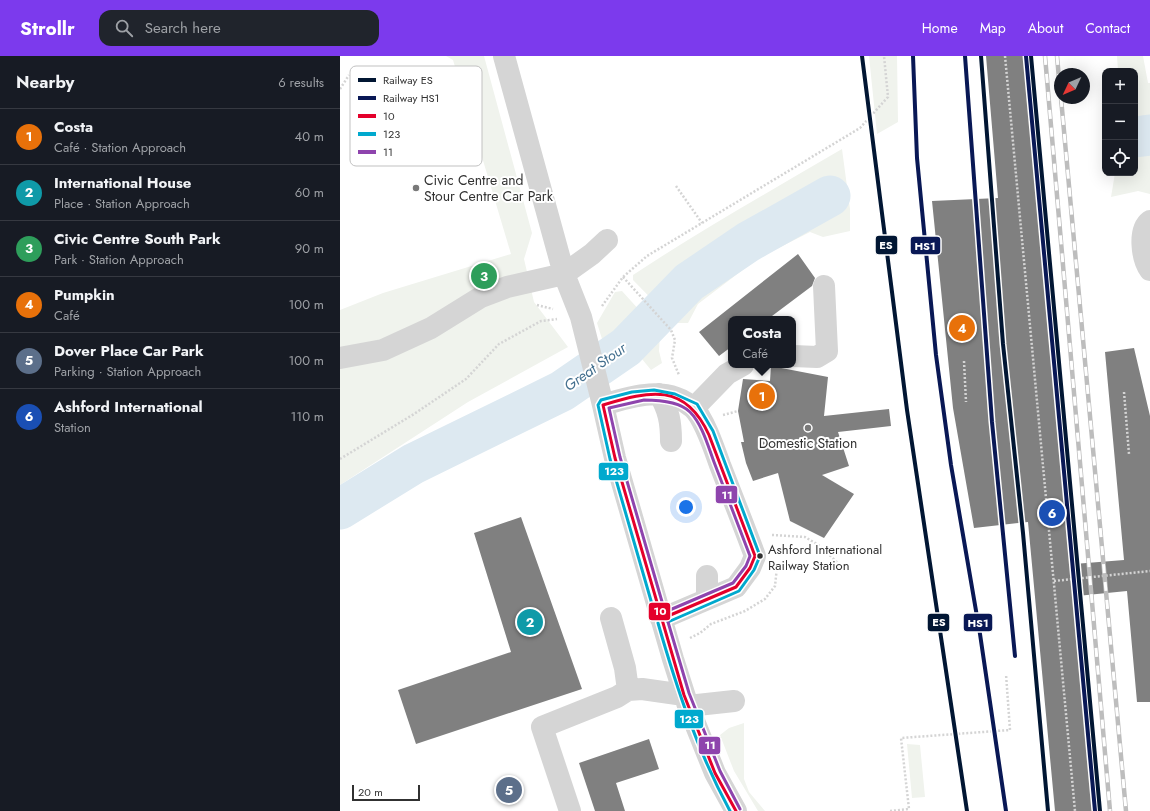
<!DOCTYPE html>
<html lang="en">
<head>
<meta charset="utf-8">
<style>
	:root { --surface:#171b24; --page:#20242c; --text:#f1f3f6; --muted:#9ea1a6; --line:#363941; --accent:#7c3aed }
	body { margin:0; font-family:Jost,sans-serif; background:var(--page); color:var(--text) }
	.controls { position:absolute; right:12px; top:12px; display:grid; overflow:hidden; border-radius:8px; box-shadow:0 4px 16px #0002 }
	.controls button { width:36px; height:36px; display:grid; place-items:center; padding:0; border:0; border-bottom:1px solid var(--line); background:var(--surface); color:var(--text); font:20px sans-serif }
	.compass { position:absolute; left:714px; top:12px; width:36px; height:36px; border-radius:50%; background:var(--surface); box-shadow:0 4px 16px #0002; rotate:226deg }
	.scale { position:absolute; left:12px; bottom:10px; width:68px; box-sizing:border-box; padding-left:4px; border:2px solid #313131; border-top:0; font-size:11px; line-height:14px; white-space:nowrap; color:#313131; -webkit-text-stroke:3px #fff; paint-order:stroke }
	.you { position:absolute; left:346px; top:451px; width:14px; height:14px; margin:-10px; border:3px solid #fff; border-radius:50%; background:#1a73e8; box-shadow:0 0 0 6px #1a73e833 }
	.badge { display:grid; place-items:center; width:26px; height:26px; border-radius:50%; background:var(--accent); color:#fff; font-size:13px; font-weight:700 }
	.pin { position:absolute; translate:-50% -50%; border:2px solid #fff; box-shadow:0 1px 4px #0006 }
	.popup { position:absolute; left:388px; top:260px; width:68px; height:52px; box-sizing:border-box; display:grid; place-content:center; border-radius:8px; background:var(--surface); filter:drop-shadow(0 1px 3px #0005); font-size:13px; white-space:nowrap; color:var(--muted) }
	.popup b { font-size:15px; color:var(--text) }
	.popup::after { content:''; position:absolute; left:50%; top:100%; margin-left:-8px; border:8px solid transparent; border-top-color:var(--surface) }
	.list { margin:0; padding:0; list-style:none }
	h2 { display:flex; justify-content:space-between; align-items:center; height:52px; margin:0; padding:0 16px; font-size:17px }
	h2 small { font-size:13px; font-weight:400; color:var(--muted) }
	.list li { display:grid; grid-template-columns:26px 1fr auto; gap:12px; align-items:center; box-sizing:border-box; height:56px; padding:0 16px; border-top:1px solid var(--line) }
	.list b { display:block; font-size:15px; white-space:nowrap }
	.list p { margin:0; font-size:13px; white-space:nowrap; color:var(--muted) }
	.list em { font-size:13px; font-style:normal; color:var(--muted) }
	.icon { flex:none; width:22px; height:22px; fill:none; stroke:currentColor; stroke-width:2; stroke-linecap:round; stroke-linejoin:round }
	.map { position:relative; flex:none; width:810px; height:755px; overflow:hidden }
	header { display:flex; align-items:center; gap:24px; box-sizing:border-box; height:56px; padding:0 20px; background:var(--accent); color:#fff }
	header strong { font-size:19px }
	nav { display:flex; gap:22px; margin-inline-start:auto; font-size:14px }
	.search { width:280px; height:36px; background:var(--page); display:flex; align-items:center; gap:10px; box-sizing:border-box; padding:0 14px; border-radius:12px; color:var(--muted); font-size:15px }
	main { display:flex }
	aside { flex:1; background:var(--surface) }
	.map>svg:first-child { display:block }
	.green { fill:#f0f3ed }
	.lines { fill:none; stroke-linecap:round; stroke-linejoin:round }
	.river { stroke:#dde9f1; stroke-width:41 }
	.building { fill:#808080 }
	.path { stroke:#d4d4d4; stroke-width:2.5; stroke-dasharray:2 2; stroke-linecap:butt }
	.minor { stroke:#d5d5d5; stroke-width:22 }
	.rail-casing { stroke:#bdbdbd; stroke-width:4.5 }
	.rail { stroke:#fff; stroke-width:3; stroke-dasharray:9; stroke-linecap:butt }
	.bus-1-casing { stroke:#fff; stroke-width:6 }
	.bus-2-casing { stroke:#fff; stroke-width:6 }
	.bus-3-casing { stroke:#fff; stroke-width:6 }
	.bus-1 { stroke:#e4002b; stroke-width:3 }
	.bus-2 { stroke:#00a9ce; stroke-width:3 }
	.bus-3 { stroke:#8e44ad; stroke-width:3 }
	.rail-1-casing { stroke:#fff; stroke-width:7 }
	.rail-2-casing { stroke:#fff; stroke-width:7 }
	.rail-1 { stroke:#011633; stroke-width:4 }
	.rail-2 { stroke:#091855; stroke-width:4 }
	.poi-dot { fill:#797979; stroke:#fff; stroke-width:1.5 }
	.bus-dot { fill:#313131; stroke:#fff; stroke-width:1.5 }
	.labels { text-anchor:middle; stroke-width:4; stroke-linejoin:round; paint-order:stroke }
	.bus-label { font-size:13px; fill:#313131; stroke:#fff; text-anchor:start }
	.poi-label { font-size:14px; fill:#313131; stroke:#fff; text-anchor:start }
	.water-label { font-size:15px; font-style:italic; fill:#44708f; stroke:#fff }
	.key { fill:#fff; stroke:#c1c1c1; stroke-width:1 }
	.key-label { font-size:11px; fill:#313131 }
	.line-badge { stroke:#fff; stroke-width:1.5 }
	.badge-label { font-size:11px; text-anchor:middle; font-weight:bold; fill:#fff }
</style>
</head>
<body>
<header>
<strong>Strollr</strong>
<div class="search"><svg class="icon" aria-label="search" viewBox="0 0 24 24"><circle cx="10" cy="10" r="6"/><path d="M15 15l6 6"/></svg>Search here</div>
<nav><a>Home</a><a>Map</a><a>About</a><a>Contact</a></nav>
</header>
<main>
<aside>
<h2>Nearby<small>6 results</small></h2>
<ul class="list">
<li><span class="badge" style="background:#e8710a">1</span><div><b>Costa</b><p>Café · Station Approach</p></div><em>40 m</em></li>
<li><span class="badge" style="background:#0f9aa8">2</span><div><b>International House</b><p>Place · Station Approach</p></div><em>60 m</em></li>
<li><span class="badge" style="background:#2e9e5b">3</span><div><b>Civic Centre South Park</b><p>Park · Station Approach</p></div><em>90 m</em></li>
<li><span class="badge" style="background:#e8710a">4</span><div><b>Pumpkin</b><p>Café</p></div><em>100 m</em></li>
<li><span class="badge" style="background:#5c6f8a">5</span><div><b>Dover Place Car Park</b><p>Parking · Station Approach</p></div><em>100 m</em></li>
<li><span class="badge" style="background:#1a4fb4">6</span><div><b>Ashford International</b><p>Station</p></div><em>110 m</em></li>
</ul>
</aside>
<div class="map">
<svg width="810" height="755" viewBox="0 0 810 755">
	<rect width="100%" height="100%" fill="#fff"/>
	<path class="green" d="M106,0H144L192,177L184,203L194,246L228,291L128,346L0,429V254L43,237L171,198L113,4Z
		M529,0H557L558,66L537,78Z
		M777,0H803L808,27H810V138L798,135L771,141L775,117H795V15H778Z
		M502,93L510,153V175L483,181L470,176L417,203L358,248L348,267H335L293,224V219C361,174 432,134 502,93Z
		M282,235L320,277L319,295L322,307L311,314L302,303L280,309L283,316L273,318L257,267L275,236Z
		M404,667V723L409,736L425,755H418L394,715L380,679L389,672Z
		M567,688L580,689L585,741L572,742Z"/>
	<g class="lines">
		<path class="river" d="M795,81L810,79
			M0,453L73,408L222,335L286,291L349,226L408,186L490,140"/>
	</g>
	<path class="building" d="M646,0H687L734,508L784,504L765,296L794,292L810,360V646H797L787,535L737,540L755,755H715L688,466L634,472L613,352L592,145L658,142Z
		M458,198L475,222L472,230L428,263H391V291L379,300L359,276Z
		M431,310L488,321L484,360L549,353L551,370L498,376L509,410L482,419L514,438L484,482L450,465L438,417L413,425L406,407L401,386H404L398,355L403,323L430,325Z
		M181,461L242,633L76,688L58,634L171,596L134,477Z
		M309,683L319,713L276,727L285,755H255L239,707Z"/>
	<g class="lines">
		<path class="path" d="M665,0L735,755
			M0,33L9,19
			M336,130L362,167
			M283,221L331,274L335,284L332,302L339,319
			M197,249L213,253
			M262,250L283,221L307,200L520,72L548,41L544,0
			M624,305L626,346
			M784,336L789,398
			M383,359L398,355
			M0,403L74,358L126,323L159,288L201,265L217,263
			M432,479L465,481L480,490L501,510
			M714,525L810,515
			M350,582L360,577L371,568L405,555L425,543L435,530L437,511
			M550,755L569,753L561,682L670,674L666,618"/>
		<path class="minor" d="M164,0L224,218L241,261L263,349L275,402L333,603L348,650L375,717L396,755
			M810,165C798,174 802,203 810,214
			M453,300L477,301L487,295L484,230
			M0,302L43,294L91,272L141,241L167,231L224,218L252,198L267,184
			M319,338C329,354 331,367 331,385
			M263,349C292,340 328,329 353,352C364,362 375,395 380,409C392,440 404,470 415,500L410,512L396,531L321,563
			M354,352L387,318L403,309
			M367,543V520
			M288,634L302,633L344,639
			M348,650L394,645
			M230,755L202,671L277,641L288,634L285,612L271,562"/>
		<g class="rail-casing">
			<path id="rail" d="M705,0L770,755
				M717,0L720,34
				M721,42L786,755"/>
		</g>
		<use href="#rail" class="rail"/>
		<g class="bus-1-casing">
			<path id="bus-1" d="M263,349L275,402L344,639L375,717L396,755
				M263,349C310,335 345,326 369,379L415,500L410,512L396,531L321,563"/>
		</g>
		<g class="bus-2-casing">
			<path id="bus-2" d="M316,562L270,403L258,349L261,344L292,336L314,334L335,338L357,348L373,375L420,500L414,514L399,535L328,566
				M318,567C337,633 357,694 390,755"/>
		</g>
		<g class="bus-3-casing">
			<path id="bus-3" d="M304,344C318,344 339,345 350,356C362,368 368,390 374,406C386,437 398,469 410,500L406,510L393,527L325,556L280,401L269,352Z
				M328,566L349,637L380,715L400,753"/>
		</g>
		<use href="#bus-1" class="bus-1"/>
		<use href="#bus-2" class="bus-2"/>
		<use href="#bus-3" class="bus-3"/>
		<g class="rail-1-casing">
			<path id="rail-1" d="M522,0L567,354L627,755
				M641,0L663,288L683,477L708,755
				M691,0L760,755"/>
		</g>
		<g class="rail-2-casing">
			<path id="rail-2" d="M573,0L577,102L596,299L611,409L640,578L666,755
				M625,0L652,366L675,600
				M686,0L755,755"/>
		</g>
		<use href="#rail-1" class="rail-1"/>
		<use href="#rail-2" class="rail-2"/>
	</g>
	<g class="poi-dot">
		<circle cx="76" cy="132" r="4"/>
		<circle cx="468" cy="372" r="4"/>
	</g>
	<circle class="bus-dot" cx="420" cy="500" r="3.5"/>
	<g class="labels">
		<g class="bus-label">
			<text x="428" y="498">Ashford International<tspan x="428" dy="16">Railway Station</tspan></text>
		</g>
		<g class="poi-label">
			<text x="84" y="129">Civic Centre and<tspan x="84" dy="16">Stour Centre Car Park</tspan></text>
			<text x="468" y="392" text-anchor="middle">Domestic Station</text>
		</g>
		<g class="water-label">
			<text transform="translate(255 311) rotate(-35)" y="5">Great Stour</text>
		</g>
	</g>
	<rect x="10" y="10" width="132" height="100" rx="6" class="key"/>
	<rect x="18" y="22" width="18" height="4" fill="#011633"/>
	<rect x="18" y="40" width="18" height="4" fill="#091855"/>
	<rect x="18" y="58" width="18" height="4" fill="#e4002b"/>
	<rect x="18" y="76" width="18" height="4" fill="#00a9ce"/>
	<rect x="18" y="94" width="18" height="4" fill="#8e44ad"/>
	<g class="key-label">
		<text x="43" y="28">Railway ES</text>
		<text x="43" y="46">Railway HS1</text>
		<text x="43" y="64">10</text>
		<text x="43" y="82">123</text>
		<text x="43" y="100">11</text>
	</g>
	<g class="line-badge">
		<rect x="535" y="179" width="23" height="20" rx="4" fill="#011633"/>
		<rect x="570" y="180" width="31" height="19" rx="4" fill="#091855"/>
		<rect x="258" y="406" width="31" height="19" rx="4" fill="#00a9ce"/>
		<rect x="375" y="429" width="23" height="19" rx="4" fill="#8e44ad"/>
		<rect x="308" y="546" width="23" height="19" rx="4" fill="#e4002b"/>
		<rect x="587" y="557" width="23" height="19" rx="4" fill="#011633"/>
		<rect x="623" y="557" width="30" height="19" rx="4" fill="#091855"/>
		<rect x="334" y="653" width="30" height="20" rx="4" fill="#00a9ce"/>
		<rect x="358" y="680" width="23" height="19" rx="4" fill="#8e44ad"/>
	</g>
	<g class="badge-label">
		<text x="546" y="193">ES</text>
		<text x="585" y="194">HS1</text>
		<text x="274" y="419">123</text>
		<text x="387" y="443">11</text>
		<text x="320" y="559">10</text>
		<text x="599" y="570">ES</text>
		<text x="638" y="571">HS1</text>
		<text x="349" y="667">123</text>
		<text x="370" y="693">11</text>
	</g>
</svg>
<div class="controls">
<button>+</button>
<button>−</button>
<button><svg class="icon" aria-label="locate" viewBox="0 0 24 24"><circle cx="12" cy="12" r="6"/><path d="M12 2v4M12 18v4M2 12h4M18 12h4"/></svg></button>
</div>
<svg class="compass" viewBox="-18 -18 36 36"><path d="M0-13l5 13h-10z" fill="#e53935"/><path d="M0 13l5-13h-10z" fill="#9ea1a6"/></svg>
<div class="scale">20 m</div>
<div class="you"></div>
<div class="pin badge" style="left:422px;top:340px;background:#e8710a">1</div>
<div class="popup"><b>Costa</b>Café</div>
<div class="pin badge" style="left:190px;top:566px;background:#0f9aa8">2</div>
<div class="pin badge" style="left:144px;top:220px;background:#2e9e5b">3</div>
<div class="pin badge" style="left:622px;top:272px;background:#e8710a">4</div>
<div class="pin badge" style="left:169px;top:734px;background:#5c6f8a">5</div>
<div class="pin badge" style="left:712px;top:457px;background:#1a4fb4">6</div>
</div>
</main>
</body>
</html>
